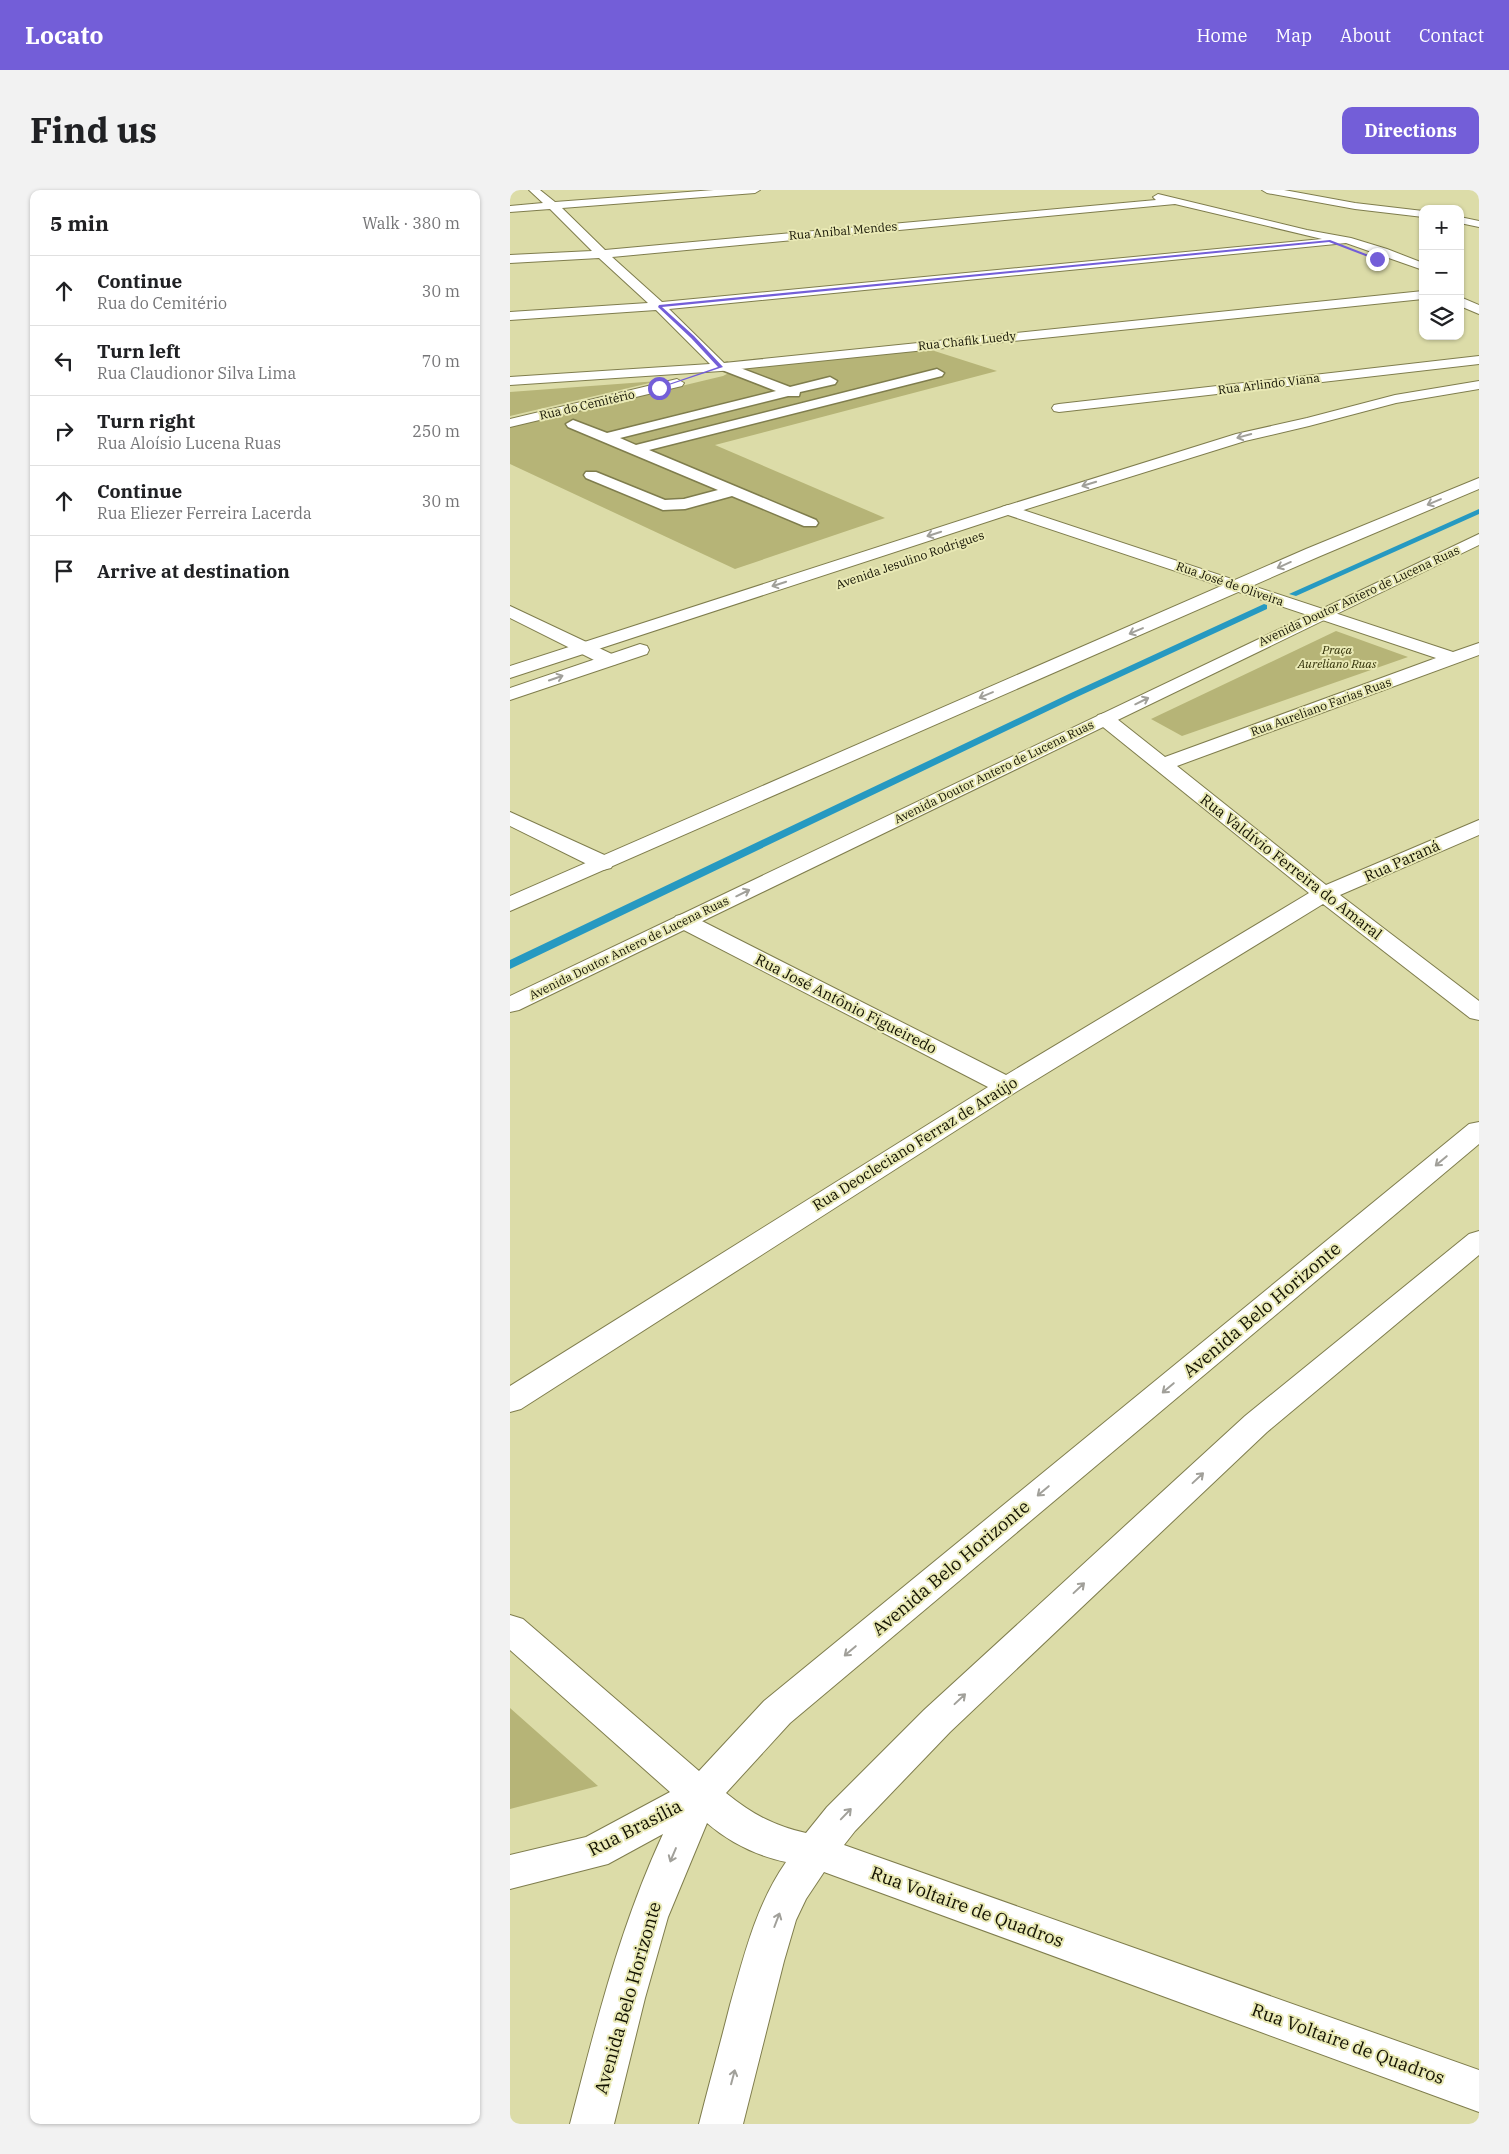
<!DOCTYPE html>
<html lang="en">
<head>
<meta charset="utf-8">
<style>
	:root { --surface:#fff; --page:#f2f2f2; --text:#202124; --muted:#757577; --line:#e0e0e0; --accent:#735ed8 }
	body { margin:0; font-family:"IBM Plex Serif",serif; background:var(--page); color:var(--text) }
	.controls { position:absolute; right:15px; top:15px; display:grid; overflow:hidden; border-radius:10px; box-shadow:0 1px 4px #0004 }
	.controls button { width:45px; height:45px; display:grid; place-items:center; padding:0; border:0; border-bottom:1px solid var(--line); background:var(--surface); color:var(--text); font:25px sans-serif }
	.stop { position:absolute; width:15px; height:15px; margin:-11px; border:4px solid #735ed8; border-radius:50%; background:#fff }
	.stop.end { background:#735ed8; border-color:#fff; box-shadow:0 1px 5px #0008 }
	.list { margin:0; padding:0; list-style:none }
	h2 { display:flex; justify-content:space-between; align-items:center; height:65px; margin:0; padding:0 20px; font-size:21px }
	h2 small { font-size:16px; font-weight:400; color:var(--muted) }
	.list li { display:grid; grid-template-columns:32px 1fr auto; gap:15px; align-items:center; box-sizing:border-box; height:70px; padding:0 20px; border-top:1px solid var(--line) }
	.list b { display:block; font-size:19px; white-space:nowrap }
	.list p { margin:0; font-size:16px; white-space:nowrap; color:var(--muted) }
	.list em { font-size:16px; font-style:normal; color:var(--muted) }
	.icon { flex:none; width:28px; height:28px; fill:none; stroke:currentColor; stroke-width:2; stroke-linecap:round; stroke-linejoin:round }
	.map { position:relative; flex:none; width:969px; height:1934px; overflow:hidden; border-radius:10px }
	header { display:flex; align-items:center; gap:30px; box-sizing:border-box; height:70px; padding:0 25px; background:var(--accent); color:#fff }
	header strong { font-size:24px }
	nav { display:flex; gap:28px; margin-inline-start:auto; font-size:18px }
	.intro { display:flex; align-items:center; justify-content:space-between; box-sizing:border-box; height:120px; padding:0 30px }
	h1 { margin:0; font-size:35px }
	.button { padding:12px 22px; border-radius:10px; background:var(--accent); color:#fff; font-size:18px; font-weight:700 }
	main { display:flex; gap:30px; padding:0 30px }
	aside { flex:1; background:var(--surface); border-radius:10px; box-shadow:0 1px 4px #0004 }
	.map>svg:first-child { display:block }
	.green { fill:#b6b477 }
	.lines { fill:none; stroke-linecap:round; stroke-linejoin:round }
	.stream { fill:#2699c1; fill-rule:evenodd }
	.lane-casing { stroke:#7f7d4d; stroke-width:3 }
	.street-casing { stroke:#7f7d4d; stroke-width:2 }
	.secondary-casing { stroke:#7f7d4d; stroke-width:2 }
	.lane { fill:#fff; fill-rule:evenodd }
	.street { fill:#fff; fill-rule:evenodd }
	.secondary { fill:#fff; fill-rule:evenodd }
	.oneway { stroke:#a1a09a }
	.route { fill:#735ed8 }
	.labels { text-anchor:middle; stroke-width:4; stroke-linejoin:round; paint-order:stroke }
	.far-street-label { font-size:12px; fill:#131202; stroke:#e9e9b5 }
	.far-park-label { font-size:12px; font-style:italic; fill:#302f06; stroke:#e9e9b5 }
	.street-label { font-size:15px; fill:#131202; stroke:#e9e9b5 }
	.near-street-label { font-size:18px; fill:#131202; stroke:#e9e9b5 }
</style>
</head>
<body>
<header>
<strong>Locato</strong>
<nav><a>Home</a><a>Map</a><a>About</a><a>Contact</a></nav>
</header>
<div class="intro"><h1>Find us</h1><a class="button">Directions</a></div>
<main>
<aside>
<h2>5 min<small>Walk · 380 m</small></h2>
<ul class="list">
<li><svg class="icon" aria-label="ahead" viewBox="0 0 24 24"><path d="M12 20V5M6 11l6-6 6 6"/></svg><div><b>Continue</b><p>Rua do Cemitério</p></div><em>30 m</em></li>
<li><svg class="icon" aria-label="left" viewBox="0 0 24 24"><path d="M17 20v-9H6M10 6l-5 5 5 5"/></svg><div><b>Turn left</b><p>Rua Claudionor Silva Lima</p></div><em>70 m</em></li>
<li><svg class="icon" aria-label="right" viewBox="0 0 24 24"><path d="M7 20v-9h11M14 6l5 5-5 5"/></svg><div><b>Turn right</b><p>Rua Aloísio Lucena Ruas</p></div><em>250 m</em></li>
<li><svg class="icon" aria-label="ahead" viewBox="0 0 24 24"><path d="M12 20V5M6 11l6-6 6 6"/></svg><div><b>Continue</b><p>Rua Eliezer Ferreira Lacerda</p></div><em>30 m</em></li>
<li><svg class="icon" aria-label="arrive" viewBox="0 0 24 24"><path d="M6 21V4h12l-3 4 3 4H6"/></svg><div><b>Arrive at destination</b></div></li>
</ul>
</aside>
<div class="map">
<svg width="969" height="1934" viewBox="0 0 969 1934">
	<rect width="100%" height="100%" fill="#dcdca8"/>
	<path class="green" d="M412,157L487,181L205,255L375,328L225,379L0,274V237L213,186L234,175Z
		M148,191L0,226V202Z
		M826,441L898,467L672,546L641,529Z
		M0,1518L88,1596L0,1619Z"/>
	<g class="lines">
		<path class="stream" d="M969,319V324L786,406L779,404Z
			M754,414L757,415V419L567,507L0,779V770L561,503Z"/>
		<g class="lane-casing">
			<path id="lane" d="M217,173L280,197L320,187L327,191L325,194L290,202L289,206H278L110,248L126,255L427,179L434,183L432,186L139,260L306,330L308,333L306,336H294L222,306L175,319L153,320L76,288L74,285L76,282H86L155,310L174,309L208,300L58,237L56,234L63,230L97,243L266,201L212,180L211,177L212,174Z"/>
		</g>
		<g class="street-casing">
			<path id="street" d="M19,0H30L45,12L204,0H250L245,3L52,18L95,60L646,10L643,7L648,4L797,40L841,48L877,59L913,73V80L836,53L159,119L214,173L913,101V109L211,181L0,195V187L200,174L146,120L0,130V122L138,113L89,68L0,73V65L82,61L40,19L0,22V16L33,13ZM665,14L812,49L152,112L102,67Z
				M752,0H774L845,13L913,21V27L845,19L757,3Z
				M950,27L969,31V37L950,33Z
				M950,107L969,115V124L950,116Z
				M969,166V174L549,222L544,221L542,218L544,215L549,214Z
				M167,189L174,193L172,196L0,237V229Z
				M498,315L943,462L969,453V465L667,576L816,695L969,630V645L830,705L969,811V830L960,828L813,714L506,902L11,1219L0,1222V1196L478,897L166,736L162,731L166,726L174,724L182,726L496,885L799,703L588,533L585,529L588,525L595,523L602,525L655,567L926,468L492,323L490,320L492,317Z
				M0,416L106,466L108,470L106,474L99,476L92,474L0,428Z
				M0,622L101,668L104,673L101,678L93,680L85,678L0,636Z
				M969,932V954L280,1533L216,1603C242,1624 264,1636 296,1643L317,1617L414,1520L735,1226L959,1044L969,1041V1065L757,1242L440,1542L345,1641L334,1655L969,1880V1922L314,1682L296,1709L286,1730L274,1771L233,1934H189C199,1894 210,1855 220,1815C234,1766 246,1715 276,1672C247,1666 219,1652 197,1633L158,1727L135,1808L104,1934H60C86,1834 109,1739 153,1644L98,1674L0,1699V1665L76,1647L160,1602L0,1460V1425L13,1429L189,1581L254,1511L959,934Z"/>
		</g>
		<g class="secondary-casing">
			<path id="secondary" d="M969,191V199L886,213L799,236L735,251L504,323L0,488V476L492,317L726,244L797,228L885,205Z
				M969,288V299L808,367L0,721V706L796,359Z
				M969,344V355L9,820L0,822V806Z
				M130,454L137,456L139,460L137,464L0,510V498Z"/>
		</g>
		<use href="#lane" class="lane"/>
		<use href="#street" class="street"/>
		<use href="#secondary" class="secondary"/>
	</g>
	<defs><path id="oneway-shaft" d="M-6 0H5M1.5-3L5.5 0L1.5 3" fill="none" stroke-width="1.6" stroke-linecap="round" stroke-linejoin="round" transform="scale(1.25)"/></defs>
	<g class="oneway">
		<use href="#oneway-shaft" transform="translate(734 246) rotate(165)"/>
		<use href="#oneway-shaft" transform="translate(579 294) rotate(163)"/>
		<use href="#oneway-shaft" transform="translate(924 312) rotate(157)"/>
		<use href="#oneway-shaft" transform="translate(424 344) rotate(162)"/>
		<use href="#oneway-shaft" transform="translate(774 375) rotate(156)"/>
		<use href="#oneway-shaft" transform="translate(269 394) rotate(162)"/>
		<use href="#oneway-shaft" transform="translate(626 441) rotate(157)"/>
		<use href="#oneway-shaft" transform="translate(46 488) rotate(-19)"/>
		<use href="#oneway-shaft" transform="translate(476 505) rotate(157)"/>
		<use href="#oneway-shaft" transform="translate(632 511) rotate(-26)"/>
		<use href="#oneway-shaft" transform="translate(233 703) rotate(-26)"/>
		<use href="#oneway-shaft" transform="translate(931 971) rotate(140)"/>
		<use href="#oneway-shaft" transform="translate(658 1198) rotate(140)"/>
		<use href="#oneway-shaft" transform="translate(688 1288) rotate(-43)"/>
		<use href="#oneway-shaft" transform="translate(533 1301) rotate(140)"/>
		<use href="#oneway-shaft" transform="translate(569 1398) rotate(-43)"/>
		<use href="#oneway-shaft" transform="translate(340 1461) rotate(140)"/>
		<use href="#oneway-shaft" transform="translate(450 1509) rotate(-43)"/>
		<use href="#oneway-shaft" transform="translate(336 1624) rotate(-46)"/>
		<use href="#oneway-shaft" transform="translate(163 1665) rotate(113)"/>
		<use href="#oneway-shaft" transform="translate(267 1730) rotate(-69)"/>
		<use href="#oneway-shaft" transform="translate(223 1887) rotate(-75)"/>
	</g>
	<path class="route" d="M820,50L869,69L866,70L819,52L152,117L184,146L213,177L150,198H147L208,177L181,148L148,117L149,115Z"/>
	<g class="labels">
		<g class="far-street-label">
			<text transform="translate(333 41) rotate(-5)" y="4">Rua Aníbal Mendes</text>
			<text transform="translate(457 151) rotate(-6)" y="4">Rua Chafik Luedy</text>
			<text transform="translate(759 194) rotate(-7)" y="4">Rua Arlindo Viana</text>
			<text transform="translate(77 215) rotate(-13)" y="4">Rua do Cemitério</text>
			<text transform="translate(400 370) rotate(-19)" y="4">Avenida Jesulino Rodrigues</text>
			<text transform="translate(720 394) rotate(19)" y="4">Rua José de Oliveira</text>
			<text transform="translate(849 406) rotate(-25)" y="4">Avenida Doutor Antero de Lucena Ruas</text>
			<text transform="translate(811 517) rotate(-20)" y="4">Rua Aureliano Farias Ruas</text>
			<text transform="translate(484 582) rotate(-26)" y="4">Avenida Doutor Antero de Lucena Ruas</text>
			<text transform="translate(119 758) rotate(-26)" y="4">Avenida Doutor Antero de Lucena Ruas</text>
		</g>
		<g class="far-park-label">
			<text x="827" y="464">Praça<tspan x="827" dy="14">Aureliano Ruas</tspan></text>
		</g>
		<g class="street-label">
			<text transform="translate(892 671) rotate(-24)" y="5">Rua Paraná</text>
			<text transform="translate(781 677) rotate(38)" y="5">Rua Valdívio Ferreira do Amaral</text>
			<text transform="translate(336 814) rotate(27)" y="5">Rua José Antônio Figueiredo</text>
			<text transform="translate(405 954) rotate(-32)" y="5">Rua Deocleciano Ferraz de Araújo</text>
		</g>
		<g class="near-street-label">
			<text transform="translate(752 1120) rotate(-40)" y="6">Avenida Belo Horizonte</text>
			<text transform="translate(441 1378) rotate(-40)" y="6">Avenida Belo Horizonte</text>
			<text transform="translate(125 1638) rotate(-27)" y="6">Rua Brasília</text>
			<text transform="translate(457 1717) rotate(20)" y="6">Rua Voltaire de Quadros</text>
			<text transform="translate(118 1808) rotate(-74)" y="6">Avenida Belo Horizonte</text>
			<text transform="translate(838 1854) rotate(20)" y="6">Rua Voltaire de Quadros</text>
		</g>
	</g>
</svg>
<div class="controls">
<button>+</button>
<button>−</button>
<button><svg class="icon" aria-label="layers" viewBox="0 0 24 24"><path d="M12 4l9 5-9 5-9-5zM3 14l9 5 9-5"/></svg></button>
</div>
<div class="stop" style="left:149px;top:198px"></div>
<div class="stop end" style="left:867px;top:69px"></div>
</div>
</main>
</body>
</html>
